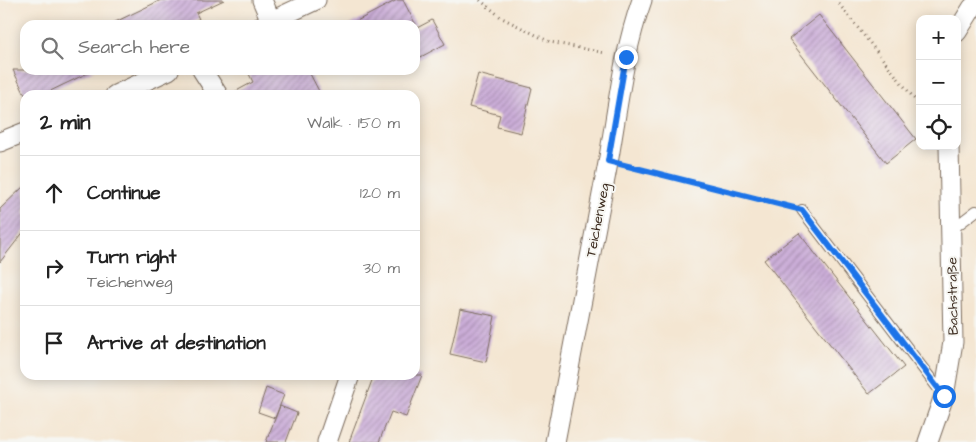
<!DOCTYPE html>
<html lang="en">
<head>
<meta charset="utf-8">
<style>
	:root { --surface:#fff; --page:#f6f6f6; --text:#222; --muted:#767676; --line:#e0e0e0 }
	body { margin:0; font-family:"Architects Daughter",sans-serif; background:var(--page); color:var(--text) }
	.controls { position:absolute; right:15px; top:15px; display:grid; overflow:hidden; border-radius:10px; box-shadow:0 2px 12px #0003 }
	.controls button { width:45px; height:45px; display:grid; place-items:center; padding:0; border:0; border-bottom:1px solid var(--line); background:var(--surface); color:var(--text); font:25px sans-serif }
	.stop { position:absolute; width:15px; height:15px; margin:-11px; border:4px solid #1a73e8; border-radius:50%; background:#fff }
	.stop.end { background:#1a73e8; border-color:#fff; box-shadow:0 1px 5px #0008 }
	.list { margin:0; padding:0; list-style:none }
	h2 { display:flex; justify-content:space-between; align-items:center; height:65px; margin:0; padding:0 20px; font-size:21px }
	h2 small { font-size:16px; font-weight:400; color:var(--muted) }
	.list li { display:grid; grid-template-columns:32px 1fr auto; gap:15px; align-items:center; box-sizing:border-box; height:75px; padding:0 20px; border-top:1px solid var(--line) }
	.list b { display:block; font-size:19px; white-space:nowrap }
	.list p { margin:0; font-size:16px; white-space:nowrap; color:var(--muted) }
	.list em { font-size:16px; font-style:normal; color:var(--muted) }
	.icon { flex:none; width:28px; height:28px; fill:none; stroke:currentColor; stroke-width:2; stroke-linecap:round; stroke-linejoin:round }
	.map { position:relative; flex:none; width:976px; height:442px; overflow:hidden }
	.search { position:absolute; background:var(--surface); box-shadow:0 2px 12px #0003; left:20px; top:20px; width:400px; height:55px; display:flex; align-items:center; gap:12px; box-sizing:border-box; padding:0 18px; border-radius:15px; color:var(--muted); font-size:19px }
	.panel { position:absolute; background:var(--surface); box-shadow:0 2px 12px #0003; left:20px; top:90px; width:400px; height:290px; border-radius:15px }
	.map>svg:first-child { display:block }
	.building { fill:url(#building-hatch) }
	.lines { fill:none; stroke-linecap:round; stroke-linejoin:round }
	.lane-casing { stroke:#7c6c5d; stroke-width:12 }
	.street-casing { stroke:#7c6c5d; stroke-width:21 }
	.path { stroke:#7c6c5d; stroke-width:3; stroke-dasharray:1 4; stroke-linecap:butt }
	.lane { stroke:#fff; stroke-width:10 }
	.street { stroke:#fff; stroke-width:19 }
	.route { stroke:#1a73e8; stroke-width:6 }
	.labels { text-anchor:middle; stroke-width:4; stroke-linejoin:round; paint-order:stroke }
	.street-label { font-size:14px; fill:#3b2a1e; stroke:#f6f6f2 }
</style>
</head>
<body>
<div class="map">
<svg width="976" height="442" viewBox="0 0 976 442">
	<defs>
		<pattern id="building-hatch" width="6" height="6" patternUnits="userSpaceOnUse" patternTransform="scale(1.25)"><rect width="6" height="6" fill="#cbadd8"/><path d="M-1 1l2-2M0 6l6-6M5 7l2-2" fill="none" stroke="#a68daf"/></pattern>
	</defs>
	<rect width="100%" height="100%" fill="#f6f6f2"/>
	<filter id="ink" filterUnits="userSpaceOnUse"><feTurbulence type="fractalNoise" baseFrequency=".02" numOctaves="2"/><feDisplacementMap in="SourceGraphic" scale="10" xChannelSelector="R" yChannelSelector="G"/><feConvolveMatrix kernelMatrix="1 2 1 2 8 2 1 2 1" color-interpolation-filters="sRGB"/></filter>
	<filter id="wash" filterUnits="userSpaceOnUse"><feTurbulence type="fractalNoise" baseFrequency=".0096" numOctaves="4" result="noise"/><feDisplacementMap in="SourceGraphic" scale="20" xChannelSelector="R" yChannelSelector="G"/><feGaussianBlur stdDeviation="1.12" result="paint"/><feColorMatrix in="noise" values="0 0 0 0 0 0 0 0 0 0 0 0 0 0 0 0 0 1.4 0 .05"/><feComposite in="paint" operator="in"/></filter>
	<g filter="url(#wash)">
		<rect width="100%" height="100%" fill="#f4e6d2"/>
		<g id="blocks">
			<path class="building" d="M161,0H224L196,13L199,19L186,25H109Z
				M397,0H403L416,25H349Z
				M819,15L916,139L886,163L789,39Z
				M432,20L445,44L415,60V29Z
				M13,70H94L42,95H25Z
				M247,70H308L321,95H229L253,82Z
				M478,74L532,88L521,133L497,127L500,115L469,107Z
				M25,185V230L0,262V209Z
				M799,233L904,367L869,394L764,260Z
				M460,309L495,316L486,362L450,354Z
				M374,375H422L406,417L391,412L379,442H349Z
				M266,388L284,395L275,418L258,412Z
				M280,406L297,413L286,442H266Z"/>
		</g>
	</g>
	<g filter="url(#ink)">
		<use href="#blocks" fill-opacity="0" stroke="#7c6c5d" stroke-width="1"/>
		<g class="lines">
			<g class="lane-casing">
				<path id="lane" d="M802,210L944,396
					M951,230L976,211"/>
			</g>
			<g class="street-casing">
				<path id="street" d="M262,0L271,21
					M263,25L316,0
					M957,32L972,8L976,4
					M202,70L218,95
					M115,95L169,70
					M0,142L25,132
					M327,442L350,375
					M555,442C572,349 591,256 608,163C618,107 623,53 642,0
					M928,442L944,396L953,342L949,146"/>
			</g>
			<path class="path" d="M480,0L502,18L550,42L605,53
				M839,4L920,106
				M628,166L787,206"/>
			<use href="#lane" class="lane"/>
			<use href="#street" class="street"/>
		</g>
	</g>
	<g class="lines" filter="url(#ink)">
		<path class="route" d="M626,57L608,161L802,210L944,396"/>
	</g>
	<g class="labels">
		<g class="street-label">
			<text transform="translate(597 220) rotate(-79)" y="5">Teichenweg</text>
			<text transform="translate(952 296) rotate(-91)" y="5">Bachstraße</text>
		</g>
	</g>
</svg>
<div class="controls">
<button>+</button>
<button>−</button>
<button><svg class="icon" aria-label="locate" viewBox="0 0 24 24"><circle cx="12" cy="12" r="6"/><path d="M12 2v4M12 18v4M2 12h4M18 12h4"/></svg></button>
</div>
<div class="stop" style="left:944px;top:396px"></div>
<div class="stop end" style="left:626px;top:57px"></div>
<div class="search"><svg class="icon" aria-label="search" viewBox="0 0 24 24"><circle cx="10" cy="10" r="6"/><path d="M15 15l6 6"/></svg>Search here</div>
<section class="panel">
<h2>2 min<small>Walk · 150 m</small></h2>
<ul class="list">
<li><svg class="icon" aria-label="ahead" viewBox="0 0 24 24"><path d="M12 20V5M6 11l6-6 6 6"/></svg><div><b>Continue</b></div><em>120 m</em></li>
<li><svg class="icon" aria-label="right" viewBox="0 0 24 24"><path d="M7 20v-9h11M14 6l5 5-5 5"/></svg><div><b>Turn right</b><p>Teichenweg</p></div><em>30 m</em></li>
<li><svg class="icon" aria-label="arrive" viewBox="0 0 24 24"><path d="M6 21V4h12l-3 4 3 4H6"/></svg><div><b>Arrive at destination</b></div></li>
</ul>
</section>
</div>
</body>
</html>
